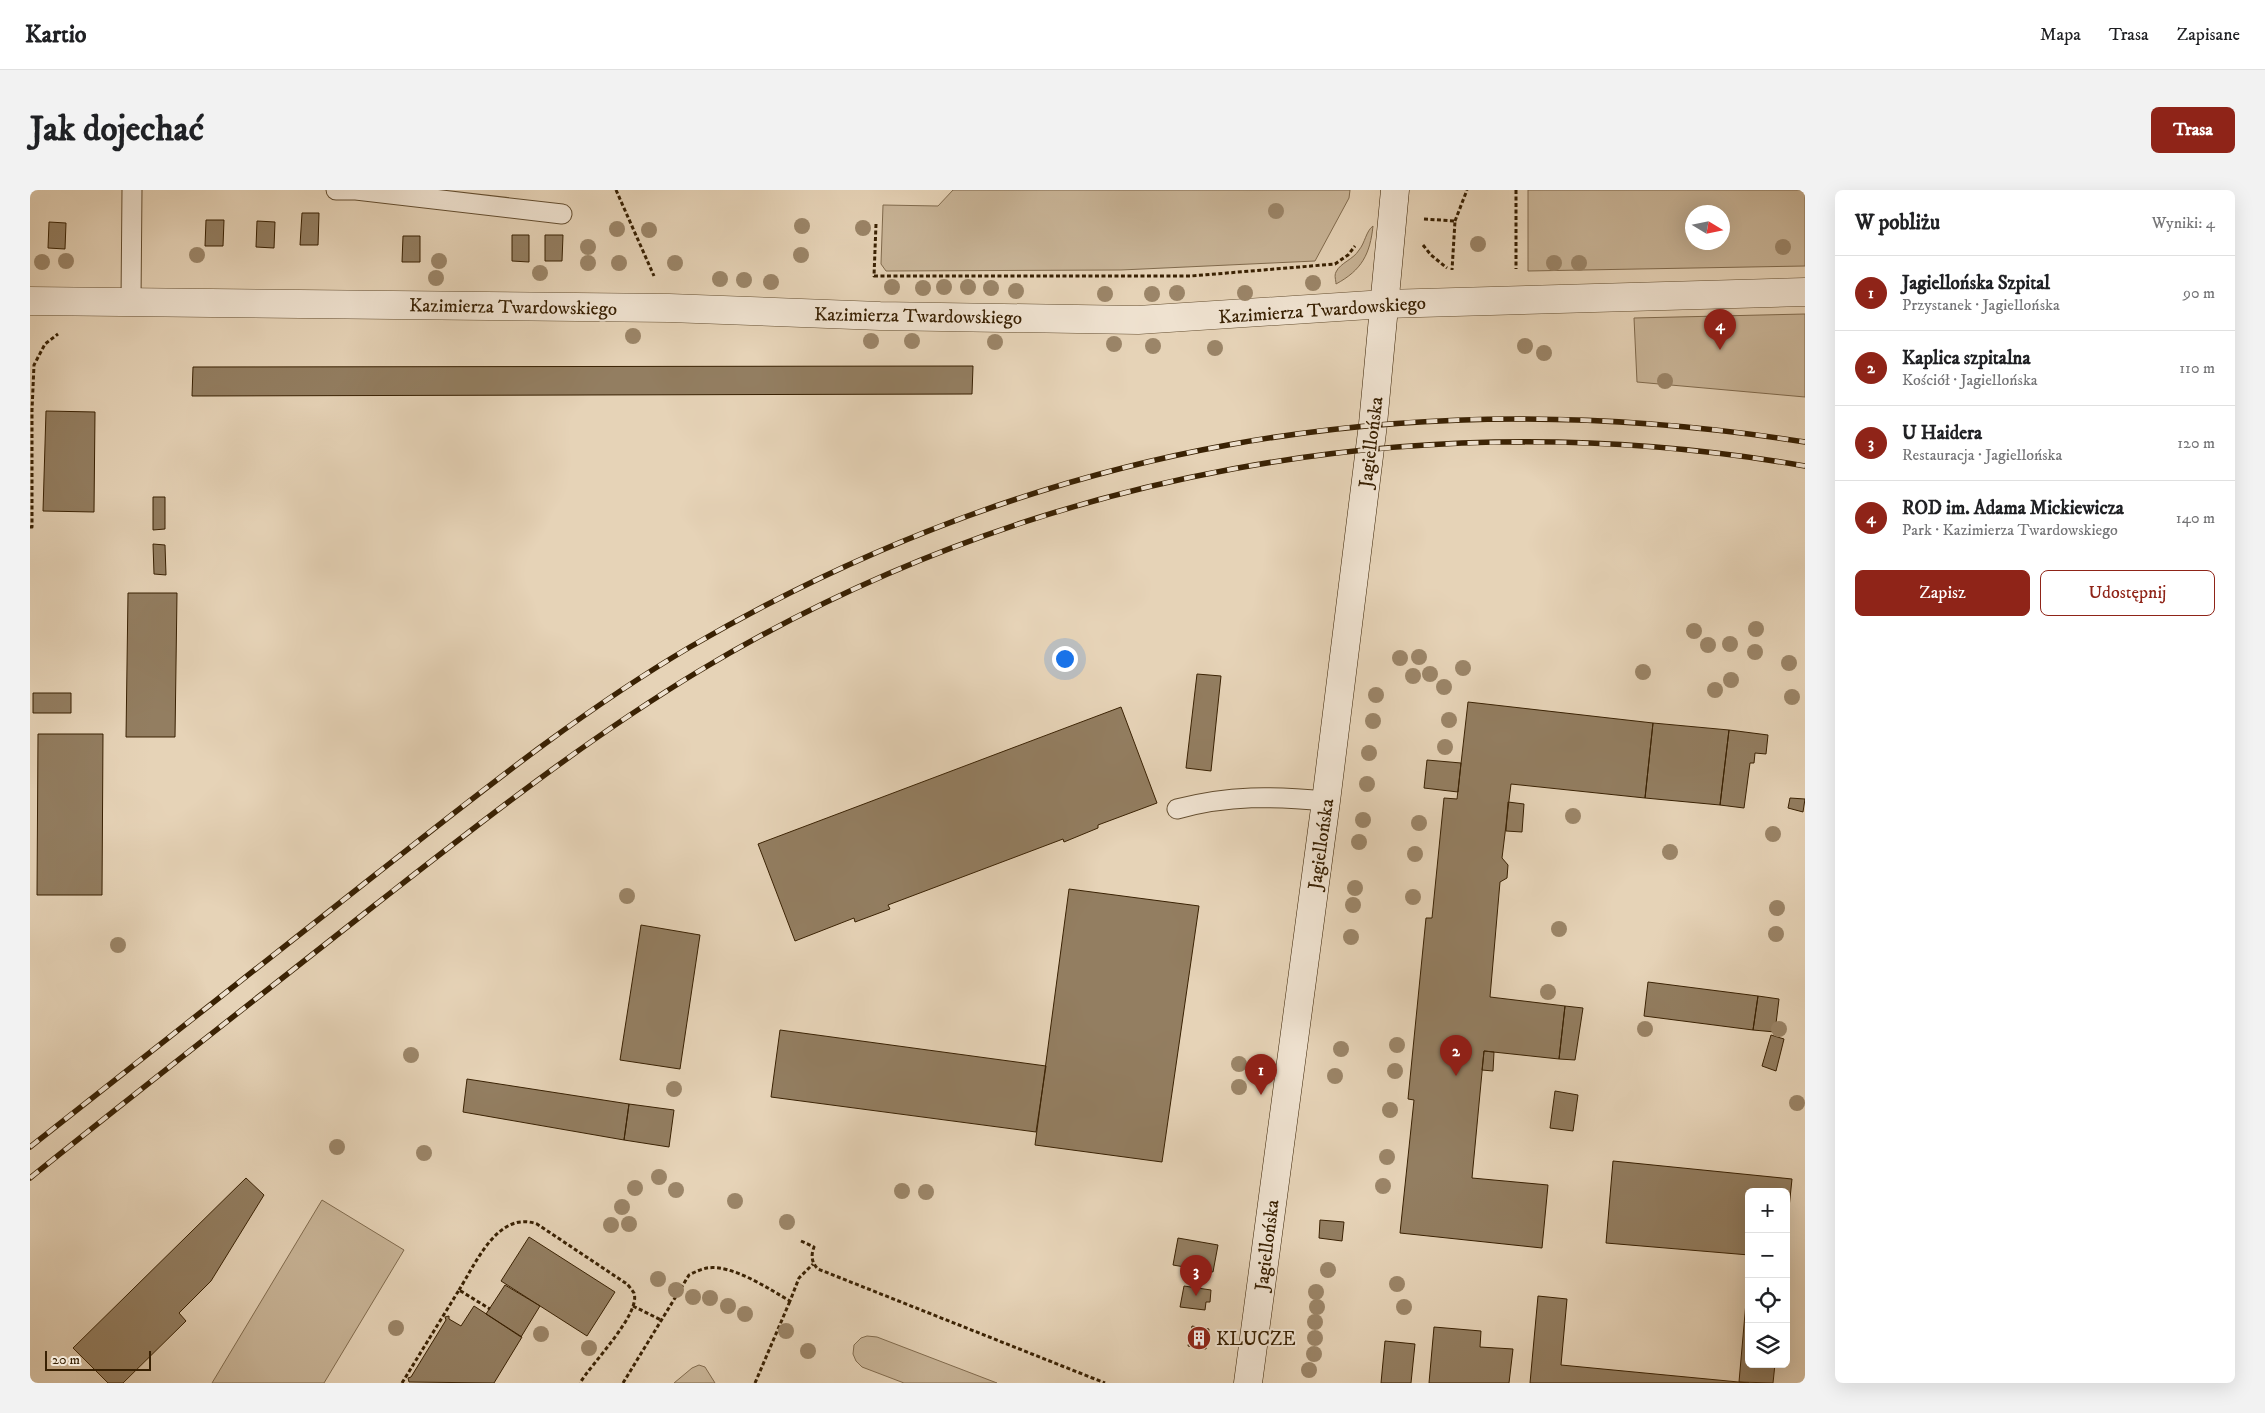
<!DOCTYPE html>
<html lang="pl">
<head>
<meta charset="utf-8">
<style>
	:root { --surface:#fff; --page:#f2f2f2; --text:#202124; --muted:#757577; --line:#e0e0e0; --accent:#8f2418 }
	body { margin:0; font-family:"IM FELL DW Pica",serif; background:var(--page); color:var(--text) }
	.controls { position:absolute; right:15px; bottom:15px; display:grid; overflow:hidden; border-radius:8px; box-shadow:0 5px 20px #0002 }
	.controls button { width:45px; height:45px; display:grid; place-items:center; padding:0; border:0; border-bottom:1px solid var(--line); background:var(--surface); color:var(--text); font:25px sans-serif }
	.compass { position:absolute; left:1655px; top:15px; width:45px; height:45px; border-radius:50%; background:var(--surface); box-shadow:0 5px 20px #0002; rotate:100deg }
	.scale { position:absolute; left:15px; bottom:12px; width:106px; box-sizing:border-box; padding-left:5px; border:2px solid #392103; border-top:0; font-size:14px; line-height:18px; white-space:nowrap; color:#392103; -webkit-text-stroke:4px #efe2d0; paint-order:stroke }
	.you { position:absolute; left:1034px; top:468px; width:18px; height:18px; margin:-12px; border:4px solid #fff; border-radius:50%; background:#1a73e8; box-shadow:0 0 0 8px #1a73e833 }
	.badge { display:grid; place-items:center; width:32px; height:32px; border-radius:50%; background:var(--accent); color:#fff; font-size:16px; font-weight:700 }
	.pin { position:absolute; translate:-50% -41px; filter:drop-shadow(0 1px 2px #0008) }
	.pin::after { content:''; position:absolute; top:26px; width:18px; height:15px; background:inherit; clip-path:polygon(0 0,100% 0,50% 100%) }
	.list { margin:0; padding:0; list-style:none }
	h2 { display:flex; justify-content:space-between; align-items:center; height:65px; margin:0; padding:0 20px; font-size:21px }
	h2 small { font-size:16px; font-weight:400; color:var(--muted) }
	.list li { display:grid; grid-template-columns:32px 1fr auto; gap:15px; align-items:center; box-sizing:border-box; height:75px; padding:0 20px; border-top:1px solid var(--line) }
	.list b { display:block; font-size:19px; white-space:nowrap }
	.list p { margin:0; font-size:16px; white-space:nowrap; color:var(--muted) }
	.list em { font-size:16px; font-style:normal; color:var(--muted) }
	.actions { display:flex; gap:10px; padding:15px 20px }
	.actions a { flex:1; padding:11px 0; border:1px solid var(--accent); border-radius:8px; text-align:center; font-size:18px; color:var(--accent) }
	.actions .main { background:var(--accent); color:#fff }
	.icon { flex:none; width:28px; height:28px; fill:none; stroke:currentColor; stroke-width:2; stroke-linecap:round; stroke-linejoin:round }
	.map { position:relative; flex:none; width:1775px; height:1193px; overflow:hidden; border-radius:8px }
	header { display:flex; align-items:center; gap:30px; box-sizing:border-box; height:70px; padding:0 25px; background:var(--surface); border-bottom:1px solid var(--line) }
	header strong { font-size:24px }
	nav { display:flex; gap:28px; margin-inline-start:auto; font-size:18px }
	.intro { display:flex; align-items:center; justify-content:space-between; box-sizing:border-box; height:120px; padding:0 30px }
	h1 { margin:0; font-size:35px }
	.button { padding:12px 22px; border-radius:8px; background:var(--accent); color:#fff; font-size:18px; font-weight:700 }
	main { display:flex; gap:30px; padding:0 30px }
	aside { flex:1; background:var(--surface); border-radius:8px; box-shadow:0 5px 20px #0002 }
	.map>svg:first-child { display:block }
	.green { fill:#c9b598; stroke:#816b4e; fill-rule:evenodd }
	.building { fill:#937e61; stroke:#392103 }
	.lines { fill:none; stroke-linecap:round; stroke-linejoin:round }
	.lane-casing { stroke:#644e30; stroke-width:21 }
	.street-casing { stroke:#644e30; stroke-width:29 }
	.secondary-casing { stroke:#392103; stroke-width:29 }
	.path { stroke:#392103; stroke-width:3; stroke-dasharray:4 2.5; stroke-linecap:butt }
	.lane { stroke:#efe2d0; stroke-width:19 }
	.street { stroke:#efe2d0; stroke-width:28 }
	.secondary { stroke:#efe2d0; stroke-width:28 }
	.rail-casing { stroke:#392103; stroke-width:5.5 }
	.rail { stroke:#efe2d0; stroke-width:4; stroke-dasharray:11; stroke-linecap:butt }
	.tree { fill:#9b8568 }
	.labels { text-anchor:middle; stroke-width:4; stroke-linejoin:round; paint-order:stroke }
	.street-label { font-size:19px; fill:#392103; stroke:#efe2d0 }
	.poi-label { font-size:19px; fill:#392103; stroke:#efe2d0; text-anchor:start }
</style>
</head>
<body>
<header>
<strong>Kartio</strong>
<nav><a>Mapa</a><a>Trasa</a><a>Zapisane</a></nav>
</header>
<div class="intro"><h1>Jak dojechać</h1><a class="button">Trasa</a></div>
<main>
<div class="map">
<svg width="1775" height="1193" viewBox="0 0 1775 1193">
	<rect width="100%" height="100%" fill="#e6d3b7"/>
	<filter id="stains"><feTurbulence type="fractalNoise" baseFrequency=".004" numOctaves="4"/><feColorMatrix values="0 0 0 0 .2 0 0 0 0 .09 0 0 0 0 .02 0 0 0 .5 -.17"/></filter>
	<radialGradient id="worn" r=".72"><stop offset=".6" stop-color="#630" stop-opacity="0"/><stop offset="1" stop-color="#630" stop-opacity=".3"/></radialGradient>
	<path class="green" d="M923,0H1320L1319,8L1285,71L1091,80L856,81L851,74L853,15L908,16Z
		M1498,0H1775V76L1498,81ZM1662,22H1692V52H1662Z
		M1343,36C1340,64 1332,80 1306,94C1306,90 1304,86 1306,82C1310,73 1324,69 1329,60C1335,53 1336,41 1343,36Z
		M1775,124V207L1607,192L1604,128Z
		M292,1010L374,1060L294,1193H182Z
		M837,1146L847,1147L967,1193H874L832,1177L826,1171L823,1164L824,1155L831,1148Z
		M669,1175L675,1177L685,1193H644L662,1178Z"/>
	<path class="building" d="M272,23H289L288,55H270Z
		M176,30H194L193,56H175Z
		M227,31L245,32L244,58L226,57Z
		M19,32L36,33L35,59L18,58Z
		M482,45H499V72L482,71Z
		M515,45H533L532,71H515Z
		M373,46H390V72H372Z
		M943,176L942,204L162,206L163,177Z
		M16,221L65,222L64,322L13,321Z
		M123,307H135V339L123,340Z
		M123,354L135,355L136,385L124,384Z
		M98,403H147L145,547H96Z
		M1167,484L1191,486L1181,581L1156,578Z
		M3,503H41V523H3Z
		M1438,512L1623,533L1615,608L1481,594L1472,668L1478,675L1477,688L1470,692L1460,807L1535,816L1529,869L1454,861L1442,988L1518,995L1512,1058L1370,1043L1384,910L1378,909L1396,728H1402L1414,608L1427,609Z
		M1091,517L1127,613L1068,635V638L1034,652L1033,649L858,715L860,719L825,732L824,728L765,751L728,654Z
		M1623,533L1699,540L1690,615L1615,608Z
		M1699,540L1738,545L1736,564L1725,563L1724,573H1720L1714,618L1690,615Z
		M8,544H73L72,705H7Z
		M1397,570L1431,573L1428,602L1394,598Z
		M1760,608L1775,609L1773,622L1758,618Z
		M1478,612L1494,614L1492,642L1476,641Z
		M1039,699L1169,716L1132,972L1005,955Z
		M611,735L670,745L650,879L590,870Z
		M1618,792L1728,806L1723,840L1614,826Z
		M1728,806L1749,809L1745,842L1723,840Z
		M1535,816L1553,818L1545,870L1529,869Z
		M750,840L1016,876L1006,942L741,907Z
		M1741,845L1754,849L1746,881L1732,876Z
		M1454,861L1464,862L1463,881L1452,880Z
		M437,889L599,914L594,950L433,922Z
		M1525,901L1548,905L1543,941L1520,938Z
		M599,914L644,920L639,957L594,950Z
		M1583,971L1762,989L1756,1047V1002H1719V1065L1576,1053Z
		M216,988L234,1005L181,1091L149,1123L156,1131L93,1193H78L43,1158Z
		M1290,1030L1314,1032L1312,1051L1289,1048Z
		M499,1047L585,1102L557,1146L471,1091Z
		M1148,1048L1188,1055L1183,1082L1143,1075Z
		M1719,1078V1174H1745L1743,1193L1709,1192Z
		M475,1095L510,1116L491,1147L456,1124Z
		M1154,1096L1181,1100L1180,1112H1176L1175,1120L1150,1117Z
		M1508,1106L1537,1109L1531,1175L1719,1193H1500Z
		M444,1116L492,1147L464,1193L379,1192L378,1188L381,1187L416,1130L415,1127L419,1126V1129L431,1136Z
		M1162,1136L1179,1139L1176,1159L1158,1156Z
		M1404,1137L1451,1141L1450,1157L1483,1159L1479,1193H1399Z
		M1355,1151L1385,1154L1381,1193H1351Z"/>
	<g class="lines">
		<g class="lane-casing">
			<path id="lane" d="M306,0H326L532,24
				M101,111L102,0
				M1147,619C1199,605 1243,606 1296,611"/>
		</g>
		<g class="street-casing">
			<path id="street" d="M0,111L639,118L850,126L1108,130L1355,114L1775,102"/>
		</g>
		<g class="secondary-casing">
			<path id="secondary" d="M1218,1193L1296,611L1343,234L1365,0"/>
		</g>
		<path class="path" d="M586,0L624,86
			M1486,0V79
			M1394,29L1425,31L1422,80
			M1425,31L1437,0
			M846,34L844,86H1161L1305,74L1318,65L1325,56
			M1393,55L1401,65L1417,78
			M0,337H2V220L4,175L15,154L28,144
			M771,1051L784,1057C781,1065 781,1072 788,1079L1075,1193
			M429,1100C446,1073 468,1020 507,1034L597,1094C599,1096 602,1100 604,1103C611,1124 561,1174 550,1193
			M603,1116L631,1130
			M372,1193L429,1100L460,1119
			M593,1193L659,1085C665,1082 671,1079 677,1078C702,1074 739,1099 760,1111L769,1088L783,1074
			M725,1193L760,1111"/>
		<use href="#lane" class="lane"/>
		<use href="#street" class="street"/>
		<use href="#secondary" class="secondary"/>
		<g class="rail-casing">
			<path id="rail" d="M0,957C115,866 230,776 345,685C447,605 548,523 660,457C1009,254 1377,189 1775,252
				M0,988C114,896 230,806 345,715C450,633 555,550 669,481C1002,281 1393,210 1775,276"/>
		</g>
		<use href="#rail" class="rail"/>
	</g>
	<g class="tree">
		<circle cx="1246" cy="21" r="8"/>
		<circle cx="772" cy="36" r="8"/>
		<circle cx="833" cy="38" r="8"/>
		<circle cx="587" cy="39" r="8"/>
		<circle cx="619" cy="40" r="8"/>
		<circle cx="1448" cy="54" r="8"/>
		<circle cx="558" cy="57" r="8"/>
		<circle cx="1753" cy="57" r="8"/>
		<circle cx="167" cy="65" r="8"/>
		<circle cx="771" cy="65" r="8"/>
		<circle cx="36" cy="71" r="8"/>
		<circle cx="409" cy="71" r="8"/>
		<circle cx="12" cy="72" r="8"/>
		<circle cx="558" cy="73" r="8"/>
		<circle cx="589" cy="73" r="8"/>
		<circle cx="645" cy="73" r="8"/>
		<circle cx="1524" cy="73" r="8"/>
		<circle cx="1549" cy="73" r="8"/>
		<circle cx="510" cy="83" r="8"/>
		<circle cx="406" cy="88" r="8"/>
		<circle cx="690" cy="89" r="8"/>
		<circle cx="714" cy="90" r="8"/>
		<circle cx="741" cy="92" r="8"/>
		<circle cx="1283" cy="93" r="8"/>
		<circle cx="862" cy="97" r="8"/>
		<circle cx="914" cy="97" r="8"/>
		<circle cx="938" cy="97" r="8"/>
		<circle cx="893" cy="98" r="8"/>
		<circle cx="961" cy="98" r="8"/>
		<circle cx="986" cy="101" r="8"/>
		<circle cx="1147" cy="103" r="8"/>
		<circle cx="1215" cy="103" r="8"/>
		<circle cx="1075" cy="104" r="8"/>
		<circle cx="1122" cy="104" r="8"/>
		<circle cx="603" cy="146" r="8"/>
		<circle cx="841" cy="151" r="8"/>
		<circle cx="882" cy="151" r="8"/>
		<circle cx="965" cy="152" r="8"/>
		<circle cx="1084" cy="154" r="8"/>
		<circle cx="1123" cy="156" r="8"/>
		<circle cx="1495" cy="156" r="8"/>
		<circle cx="1185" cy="158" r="8"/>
		<circle cx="1514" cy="163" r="8"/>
		<circle cx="1635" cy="191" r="8"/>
		<circle cx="1726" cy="439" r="8"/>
		<circle cx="1664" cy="441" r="8"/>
		<circle cx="1700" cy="454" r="8"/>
		<circle cx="1678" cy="455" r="8"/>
		<circle cx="1725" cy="462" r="8"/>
		<circle cx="1389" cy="467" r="8"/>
		<circle cx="1370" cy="468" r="8"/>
		<circle cx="1759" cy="473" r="8"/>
		<circle cx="1433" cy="478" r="8"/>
		<circle cx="1613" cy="482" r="8"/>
		<circle cx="1400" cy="484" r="8"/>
		<circle cx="1383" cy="486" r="8"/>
		<circle cx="1701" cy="490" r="8"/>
		<circle cx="1414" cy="497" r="8"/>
		<circle cx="1685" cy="500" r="8"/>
		<circle cx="1346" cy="505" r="8"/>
		<circle cx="1762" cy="507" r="8"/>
		<circle cx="1419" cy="530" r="8"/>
		<circle cx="1343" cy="531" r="8"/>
		<circle cx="1415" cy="557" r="8"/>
		<circle cx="1339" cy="563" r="8"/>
		<circle cx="1337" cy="594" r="8"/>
		<circle cx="1543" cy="626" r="8"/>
		<circle cx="1333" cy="630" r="8"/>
		<circle cx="1389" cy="633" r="8"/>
		<circle cx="1743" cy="644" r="8"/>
		<circle cx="1329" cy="652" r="8"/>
		<circle cx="1640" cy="662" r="8"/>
		<circle cx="1385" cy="664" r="8"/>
		<circle cx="1325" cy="698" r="8"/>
		<circle cx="597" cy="706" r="8"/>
		<circle cx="1383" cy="707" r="8"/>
		<circle cx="1323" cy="715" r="8"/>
		<circle cx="1747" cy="718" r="8"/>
		<circle cx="1529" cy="739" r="8"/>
		<circle cx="1746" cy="744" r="8"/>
		<circle cx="1321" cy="747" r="8"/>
		<circle cx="88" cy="755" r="8"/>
		<circle cx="1518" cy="802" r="8"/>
		<circle cx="1615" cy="839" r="8"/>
		<circle cx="1749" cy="839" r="8"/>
		<circle cx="1367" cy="855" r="8"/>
		<circle cx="1311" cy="859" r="8"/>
		<circle cx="381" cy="865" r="8"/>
		<circle cx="1209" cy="874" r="8"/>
		<circle cx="1365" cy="881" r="8"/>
		<circle cx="1305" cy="886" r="8"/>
		<circle cx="1209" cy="897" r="8"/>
		<circle cx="644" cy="899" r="8"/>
		<circle cx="1767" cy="913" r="8"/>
		<circle cx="1360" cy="920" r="8"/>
		<circle cx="307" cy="957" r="8"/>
		<circle cx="394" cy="963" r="8"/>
		<circle cx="1357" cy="967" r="8"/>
		<circle cx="629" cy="987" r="8"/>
		<circle cx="1353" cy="996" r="8"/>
		<circle cx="605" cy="998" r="8"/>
		<circle cx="646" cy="1000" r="8"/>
		<circle cx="872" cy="1001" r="8"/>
		<circle cx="896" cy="1002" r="8"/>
		<circle cx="705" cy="1011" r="8"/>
		<circle cx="592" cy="1017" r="8"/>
		<circle cx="757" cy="1032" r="8"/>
		<circle cx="599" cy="1034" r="8"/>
		<circle cx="581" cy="1035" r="8"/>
		<circle cx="1298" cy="1080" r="8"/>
		<circle cx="628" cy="1089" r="8"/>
		<circle cx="1367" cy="1094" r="8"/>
		<circle cx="646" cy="1100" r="8"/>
		<circle cx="1286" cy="1102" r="8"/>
		<circle cx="663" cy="1107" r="8"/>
		<circle cx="680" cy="1108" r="8"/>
		<circle cx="698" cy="1116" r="8"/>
		<circle cx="1287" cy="1117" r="8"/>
		<circle cx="1374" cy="1117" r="8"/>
		<circle cx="715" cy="1124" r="8"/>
		<circle cx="1285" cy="1132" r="8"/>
		<circle cx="366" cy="1138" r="8"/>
		<circle cx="756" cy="1141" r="8"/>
		<circle cx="511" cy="1144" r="8"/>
		<circle cx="1285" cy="1148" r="8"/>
		<circle cx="559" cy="1158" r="8"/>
		<circle cx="778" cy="1161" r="8"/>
		<circle cx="1284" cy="1164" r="8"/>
		<circle cx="1279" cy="1180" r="8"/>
	</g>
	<defs>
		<g id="building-disc" transform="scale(1.25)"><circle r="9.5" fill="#8f2418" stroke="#efe2d0"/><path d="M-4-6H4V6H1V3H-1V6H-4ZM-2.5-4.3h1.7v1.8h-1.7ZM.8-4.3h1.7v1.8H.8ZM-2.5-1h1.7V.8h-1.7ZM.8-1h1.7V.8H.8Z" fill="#fff"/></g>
	</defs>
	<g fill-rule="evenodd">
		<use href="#building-disc" x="1169" y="1148"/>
	</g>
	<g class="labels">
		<g class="street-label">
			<text transform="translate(483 116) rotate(1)" y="7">Kazimierza Twardowskiego</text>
			<text transform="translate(1292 119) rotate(-4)" y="7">Kazimierza Twardowskiego</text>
			<text transform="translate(888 125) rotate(1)" y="7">Kazimierza Twardowskiego</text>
			<text transform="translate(1340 252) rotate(-83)" y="7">Jagiellońska</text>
			<text transform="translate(1290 654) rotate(-82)" y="7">Jagiellońska</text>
			<text transform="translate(1236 1055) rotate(-83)" y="7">Jagiellońska</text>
		</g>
		<g class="poi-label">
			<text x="1186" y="1155">KLUCZE</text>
		</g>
	</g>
	<rect width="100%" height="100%" filter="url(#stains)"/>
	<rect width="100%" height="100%" fill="url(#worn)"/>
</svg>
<div class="controls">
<button>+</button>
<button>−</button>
<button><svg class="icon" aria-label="locate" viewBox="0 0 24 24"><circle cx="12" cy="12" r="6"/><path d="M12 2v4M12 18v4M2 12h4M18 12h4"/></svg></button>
<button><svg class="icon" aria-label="layers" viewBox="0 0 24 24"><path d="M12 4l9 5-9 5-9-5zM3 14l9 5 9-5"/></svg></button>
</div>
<svg class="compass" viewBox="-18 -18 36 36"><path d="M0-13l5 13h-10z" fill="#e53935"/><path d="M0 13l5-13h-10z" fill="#757577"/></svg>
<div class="scale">20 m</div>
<div class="you"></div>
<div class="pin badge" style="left:1231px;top:905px">1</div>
<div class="pin badge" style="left:1426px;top:886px">2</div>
<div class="pin badge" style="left:1166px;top:1106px">3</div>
<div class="pin badge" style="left:1690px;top:160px">4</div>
</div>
<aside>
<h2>W pobliżu<small>Wyniki: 4</small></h2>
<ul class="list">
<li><span class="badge">1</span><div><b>Jagiellońska Szpital</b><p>Przystanek · Jagiellońska</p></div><em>90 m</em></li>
<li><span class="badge">2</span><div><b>Kaplica szpitalna</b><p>Kościół · Jagiellońska</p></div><em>110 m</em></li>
<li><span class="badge">3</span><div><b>U Haidera</b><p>Restauracja · Jagiellońska</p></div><em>120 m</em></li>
<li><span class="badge">4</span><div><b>ROD im. Adama Mickiewicza</b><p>Park · Kazimierza Twardowskiego</p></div><em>140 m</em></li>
</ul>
<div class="actions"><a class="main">Zapisz</a><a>Udostępnij</a></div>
</aside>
</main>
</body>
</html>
